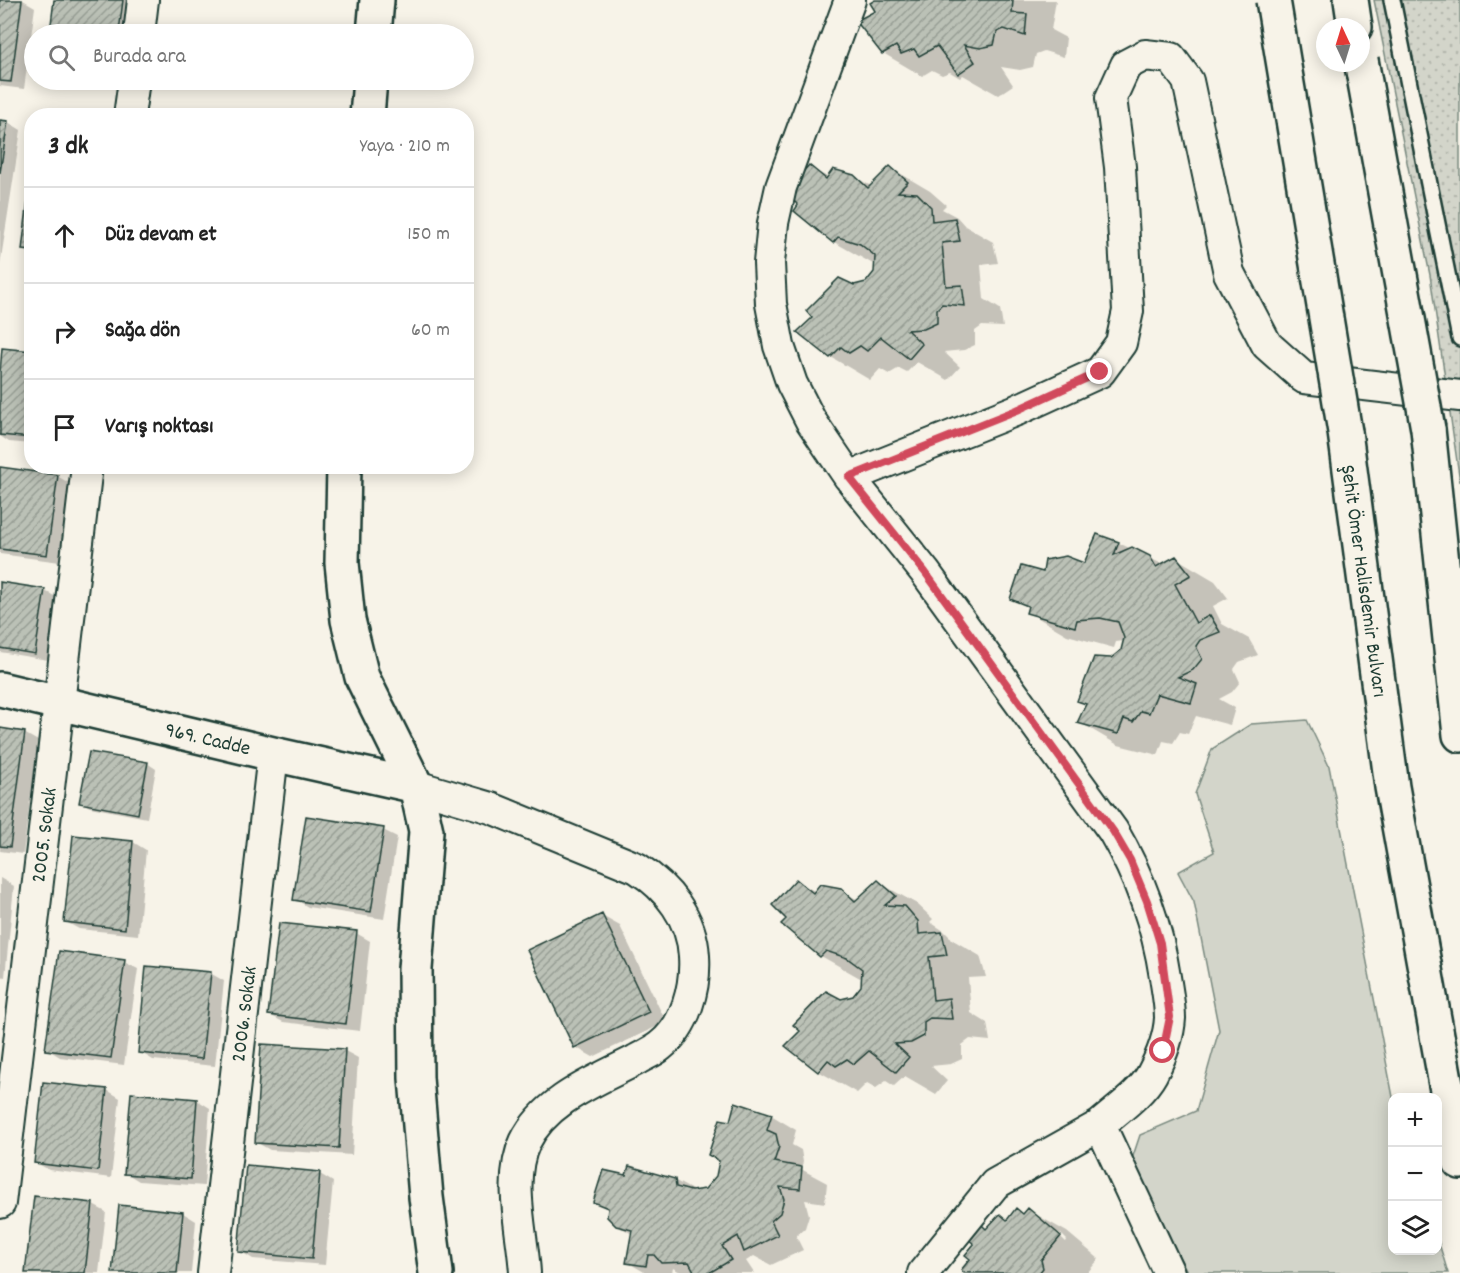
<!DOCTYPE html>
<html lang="tr">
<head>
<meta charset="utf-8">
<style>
	:root { --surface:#fff; --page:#f6f6f6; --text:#222; --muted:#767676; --line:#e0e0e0 }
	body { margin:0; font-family:Dekko,sans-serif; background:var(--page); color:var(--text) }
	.controls { position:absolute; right:18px; bottom:18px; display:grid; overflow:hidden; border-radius:12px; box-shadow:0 3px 15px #0003 }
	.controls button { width:54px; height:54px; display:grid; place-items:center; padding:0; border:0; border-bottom:2px solid var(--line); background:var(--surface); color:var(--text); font:30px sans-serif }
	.compass { position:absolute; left:1316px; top:18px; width:54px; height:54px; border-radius:50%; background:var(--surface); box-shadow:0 3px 15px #0003; rotate:356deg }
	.stop { position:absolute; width:18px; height:18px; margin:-14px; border:4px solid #d1495b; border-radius:50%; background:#fff }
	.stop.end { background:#d1495b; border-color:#fff; box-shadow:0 2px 6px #0008 }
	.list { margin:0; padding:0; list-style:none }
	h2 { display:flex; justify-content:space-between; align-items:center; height:78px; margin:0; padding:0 24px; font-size:26px }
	h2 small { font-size:20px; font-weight:400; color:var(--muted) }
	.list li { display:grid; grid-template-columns:39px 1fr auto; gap:18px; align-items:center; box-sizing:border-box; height:96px; padding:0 24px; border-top:2px solid var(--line) }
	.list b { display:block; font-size:22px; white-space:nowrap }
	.list em { font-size:20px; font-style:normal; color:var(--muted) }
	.icon { flex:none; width:33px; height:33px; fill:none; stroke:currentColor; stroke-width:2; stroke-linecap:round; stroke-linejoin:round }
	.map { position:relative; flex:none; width:1460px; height:1273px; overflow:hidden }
	.search { position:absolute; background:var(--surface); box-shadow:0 3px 15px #0003; left:24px; top:24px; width:450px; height:66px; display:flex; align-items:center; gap:15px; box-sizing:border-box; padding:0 21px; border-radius:33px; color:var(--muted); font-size:22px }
	.panel { position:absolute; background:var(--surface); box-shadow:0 3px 15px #0003; left:24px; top:108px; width:450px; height:366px; border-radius:24px }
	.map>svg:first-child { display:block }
	.grass { fill:#d3d5ca; stroke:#79897f; stroke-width:1.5 }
	.park { fill:url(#park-dots); stroke:#79897f; stroke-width:1.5 }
	.shadow { fill:#0003; fill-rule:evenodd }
	.building { fill:url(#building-hatch); stroke:#1f3d34; stroke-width:1.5 }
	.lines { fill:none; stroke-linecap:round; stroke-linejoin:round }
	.service-casing { stroke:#1f3d34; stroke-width:20 }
	.minor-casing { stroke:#1f3d34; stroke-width:34 }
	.tertiary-casing { stroke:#1f3d34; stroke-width:38 }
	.trunk-casing { stroke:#1f3d34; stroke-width:38 }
	.service { stroke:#f7f3e8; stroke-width:15 }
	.minor { stroke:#f7f3e8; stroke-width:30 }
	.tertiary { stroke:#f7f3e8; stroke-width:33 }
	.trunk { stroke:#f7f3e8; stroke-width:33 }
	.trunk-bridge-casing { stroke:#1f3d34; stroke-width:38; stroke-linecap:butt }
	.trunk-bridge { stroke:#f7f3e8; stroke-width:33 }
	.route { stroke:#d1495b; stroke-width:8 }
	.labels { text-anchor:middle; stroke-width:4.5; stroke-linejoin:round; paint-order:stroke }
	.street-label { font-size:21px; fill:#1f3d34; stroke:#f7f3e8 }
</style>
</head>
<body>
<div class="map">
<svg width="1460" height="1273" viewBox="0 0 1460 1273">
	<defs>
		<pattern id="park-dots" width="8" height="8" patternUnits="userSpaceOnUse" patternTransform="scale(1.5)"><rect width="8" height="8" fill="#d3d5ca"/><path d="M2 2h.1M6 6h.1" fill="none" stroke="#b5b8ae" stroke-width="1.8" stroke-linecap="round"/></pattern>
		<pattern id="building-hatch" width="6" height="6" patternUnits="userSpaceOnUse" patternTransform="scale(1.5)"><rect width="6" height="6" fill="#bbc1b6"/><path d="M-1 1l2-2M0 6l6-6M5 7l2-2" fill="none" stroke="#979e95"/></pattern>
	</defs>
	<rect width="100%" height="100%" fill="#f7f3e8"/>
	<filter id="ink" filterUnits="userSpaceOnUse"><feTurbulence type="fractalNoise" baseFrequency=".0167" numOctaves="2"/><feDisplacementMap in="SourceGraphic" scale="12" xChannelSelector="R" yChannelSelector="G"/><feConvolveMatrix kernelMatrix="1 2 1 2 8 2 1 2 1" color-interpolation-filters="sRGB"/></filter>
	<g filter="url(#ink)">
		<path class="grass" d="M1307,720L1329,766L1393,1097L1392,1250H1438V1240L1448,1273H1188L1130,1165L1140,1135L1196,1111L1219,1030L1194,902L1178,872L1214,852L1195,794L1212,749L1251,724Z"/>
		<path class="park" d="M1374,0H1460V482L1430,275Z"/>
		<path class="shadow" d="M0,0H23L35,7L24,89L0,86Z
			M56,0H137L133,34H95L66,31L53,23Z
			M878,0H1056L1051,30L1066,38L1064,57L1044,51L1036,54L1033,67L1020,70L1001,67L1013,85L998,95L963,75L960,78L950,72L942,75L932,70L922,76L883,53L877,12Z
			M0,121L8,122L21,130L0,265Z
			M809,167L829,178L853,176L871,186L891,168L930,191L946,205L942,209L957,217L965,226L993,242L998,263L981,265L984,299L1000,309L1003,327L982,326L975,331V345L964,350L944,352L960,367L948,380L917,362L907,372L899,368L889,374L880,369L870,380L831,357L854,287L867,283L875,272L876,261L873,264L834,242L796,211L800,205Z
			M32,353V444L9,442L0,436V388Z
			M0,469L57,476L71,484L60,562L0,554Z
			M1119,543L1164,565L1176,558L1215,581L1228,598L1213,606L1222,624L1249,639L1258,655L1239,662L1234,669L1240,682L1232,692L1219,699L1235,708L1230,725L1196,716L1188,734L1180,732L1173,743L1163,741L1158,755L1118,745L1079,722L1112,659L1122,651L1124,641L1116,642L1114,648L1067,635L1028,612L1029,608L1012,599L1044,574L1085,564Z
			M0,583L45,591L58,598L48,660L0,652Z
			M0,730L24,733L38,741L23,854L0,851Z
			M147,763L156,769L147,818L90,807L81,802Z
			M383,830L397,837L384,919L308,907L295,899Z
			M74,837L133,842L146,850L138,935L79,929L66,922Z
			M0,878L14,886L5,977L0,976Z
			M796,881L816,892L840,890L858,900L878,882L917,904L933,919L930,922L944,931L953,940L980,956L986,977L968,978L971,1013L987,1023L990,1041L970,1039L962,1045V1059L951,1064L931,1066L947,1081L936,1094L905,1076L894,1086L886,1081L876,1088L867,1083L857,1093L818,1071L841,1000L854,997L862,987L863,975L860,978L821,956L788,918Z
			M602,916L620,926L666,1022L593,1057L575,1047Z
			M356,933L370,941L360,1031L283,1022L270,1015Z
			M124,962L138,969L124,1065L60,1057L47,1049Z
			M210,973L224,981L215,1066L153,1060L140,1052Z
			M262,1046L345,1051L358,1058L352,1155L270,1150L256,1142Z
			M107,1090L120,1098L111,1178L49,1170L35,1162Z
			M197,1100L210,1108L204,1186L139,1181L126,1173Z
			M771,1115L796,1130L792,1145L801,1150L803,1162L801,1169L827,1183L825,1203L805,1200L809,1215L805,1228L796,1236L803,1250L771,1265L754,1256L746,1261L754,1273H682L673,1268L672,1273H646L627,1262L632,1234L617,1225L609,1210L595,1202L627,1177L674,1180L696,1192L706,1190L717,1176L731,1122Z
			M320,1174L333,1182L325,1265L253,1259L240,1251Z
			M93,1205L106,1212L99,1273H26Z
			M1016,1210L1025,1214L1028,1210L1067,1232L1099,1259L1087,1273H967L988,1230L1000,1215L1008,1220ZM1055,1231L1061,1234L1067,1240L1066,1242Z
			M183,1213L196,1221L191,1273H113Z"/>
		<path class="building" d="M0,0H22L11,82L0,81Z
			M54,0H123L119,32L51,24Z
			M875,0H1013L1012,13L1027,14L1025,36L1004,29L997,32L994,45L980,48L964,45L975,62L958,74L937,46L919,56L914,49L901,54L896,46L882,54L856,21L875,11L870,3Z
			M0,120L8,121L0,173Z
			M809,165L826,179L833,169L854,175L868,188L890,166L908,182L898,192L917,193L931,207L932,221L955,218L960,241L942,243L946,286L962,285L965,306L942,304L937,309V323L924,329L907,330L922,344L909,359L881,337L867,351L860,346L849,353L841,347L830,358L797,332L812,318L806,311L839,278L854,285L866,282L874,272L875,256L860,244L838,237L833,243L794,211L798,205L785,192Z
			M31,174H32V251L22,250Z
			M2,348L32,351V438L0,435V372Z
			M0,467L58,475L47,555L0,549Z
			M1097,534L1119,542L1114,555L1132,547L1150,556L1156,567L1176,556L1191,575L1175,584L1196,623L1210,615L1220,632L1200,640L1196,646L1202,659L1193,670L1178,677L1197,684L1191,703L1157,694L1149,713L1141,711L1133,722L1124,719L1118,734L1077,723L1086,704L1077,701L1094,657L1111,658L1121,650L1124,638L1118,622L1100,618L1077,620L1075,627L1026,613L1028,606L1010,599L1021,566L1043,572L1045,560L1066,556L1084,563Z
			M0,582L45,589L35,654L0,648Z
			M0,728L25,732L10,847L0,846Z
			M89,752L148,762L138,814L79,803Z
			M306,816L384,828L371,912L293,900Z
			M73,835L133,841L125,929L64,922Z
			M796,879L813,893L820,884L841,888L855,901L878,880L896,896L885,905L905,906L918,921L919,934L942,932L947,955L929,957L933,1000L949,998L952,1019L930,1018L924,1022V1036L911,1043L895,1044L909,1057L896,1072L869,1051L854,1064L847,1059L836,1066L828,1060L818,1072L785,1046L800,1031L793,1025L826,991L841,999L853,996L861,986L862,969L847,958L826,951L820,957L781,924L786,919L772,905Z
			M602,914L649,1012L574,1048L527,950Z
			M279,923L357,931L346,1024L268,1015Z
			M59,951L125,960L111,1058L45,1050Z
			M146,966L211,972L202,1059L138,1053Z
			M261,1044L345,1049L339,1148L255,1143Z
			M43,1082L107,1089L98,1171L34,1163Z
			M131,1093L197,1099L191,1179L124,1174Z
			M735,1102L772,1114L767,1130L776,1134L779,1147L774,1162L802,1167L800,1189L780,1187L784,1199L780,1213L771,1221L778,1235L744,1252L738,1236L722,1246L731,1260L709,1273H695L689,1262L661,1263L654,1255H648L646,1266L626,1263L632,1230L616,1226L607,1217L608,1208L593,1202L603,1170L626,1175L629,1166L675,1179L676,1187L691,1191L705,1189L716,1176L719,1161L708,1155L720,1119L730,1121Z
			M246,1165L320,1172L312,1259L238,1252Z
			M34,1196L93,1203L85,1273H25Z
			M119,1205L183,1212L177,1273H112Z
			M1016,1208L1023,1214L1028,1208L1061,1236L1041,1260L1043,1268L1039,1273H964L961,1270L970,1259L965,1255L974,1244L968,1239L981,1224L986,1229L1000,1214L1007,1220Z"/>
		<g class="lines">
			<g class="service-casing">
				<path id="service" d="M1392,0L1460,338"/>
			</g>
			<g class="minor-casing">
				<path id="minor" d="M850,0L781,187L773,223L769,263L771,304L779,346L792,384L811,421L849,477L925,572L1113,831C1140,877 1157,924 1165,977C1167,990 1170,1005 1170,1018C1169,1037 1161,1057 1152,1074C1141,1094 1117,1110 1100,1125L1169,1273
					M139,34L143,0
					M129,116L134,80
					M849,477L1017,410L1100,372L1121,343L1128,311L1120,167L1111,98L1126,65L1145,55L1171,58L1188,81L1229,273L1267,345L1304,378L1460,396
					M416,786L491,808L637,868C668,888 692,918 694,956C696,987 686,1026 660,1046C653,1052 644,1055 636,1060C596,1081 546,1099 525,1142C507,1179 523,1234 525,1273
					M0,1203L87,466
					M213,1273L273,754
					M923,1273L995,1184L1100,1125"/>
			</g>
			<g class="tertiary-casing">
				<path id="tertiary" d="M374,34L377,0
					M367,116L370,80
					M344,466L342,563L348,620L362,677L416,786L426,831L415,969L416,1078L426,1197L436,1273
					M0,689L273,754L416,786"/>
			</g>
			<g class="trunk-casing">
				<path id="trunk" d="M1351,0L1355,27
					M1428,429L1460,735
					M1345,432L1392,787L1460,1162"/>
			</g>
			<use href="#service" class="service"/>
			<use href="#minor" class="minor"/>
			<use href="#tertiary" class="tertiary"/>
			<use href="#trunk" class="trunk"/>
			<g class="trunk-bridge-casing">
				<path id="trunk-bridge" d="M1273,0L1345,432
					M1361,60L1428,429"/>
			</g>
			<use href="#trunk-bridge" class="trunk-bridge"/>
		</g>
	</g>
	<g class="lines" filter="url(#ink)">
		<path class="route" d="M1100,372L1017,410L849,477L925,572L1113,831L1130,860L1147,901L1160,943L1170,1017L1163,1051"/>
	</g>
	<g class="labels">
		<g class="street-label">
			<text transform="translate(1365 581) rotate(82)" y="7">Şehit Ömer Halisdemir Bulvarı</text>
			<text transform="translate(208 738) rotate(13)" y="7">969. Cadde</text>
			<text transform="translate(43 835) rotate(-83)" y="7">2005. Sokak</text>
			<text transform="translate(243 1014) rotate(-83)" y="7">2006. Sokak</text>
		</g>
	</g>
</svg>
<div class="controls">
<button>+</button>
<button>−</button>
<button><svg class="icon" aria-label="layers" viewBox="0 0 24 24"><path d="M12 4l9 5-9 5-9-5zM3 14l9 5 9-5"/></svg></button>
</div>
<svg class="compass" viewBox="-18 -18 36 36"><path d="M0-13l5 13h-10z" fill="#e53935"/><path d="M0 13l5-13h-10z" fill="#767676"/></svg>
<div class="stop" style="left:1163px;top:1051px"></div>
<div class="stop end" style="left:1100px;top:372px"></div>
<div class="search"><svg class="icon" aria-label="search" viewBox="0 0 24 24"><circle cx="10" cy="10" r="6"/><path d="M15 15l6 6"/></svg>Burada ara</div>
<section class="panel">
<h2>3 dk<small>Yaya · 210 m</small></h2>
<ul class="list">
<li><svg class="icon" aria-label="ahead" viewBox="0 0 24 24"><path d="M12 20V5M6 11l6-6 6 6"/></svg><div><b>Düz devam et</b></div><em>150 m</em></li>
<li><svg class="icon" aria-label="right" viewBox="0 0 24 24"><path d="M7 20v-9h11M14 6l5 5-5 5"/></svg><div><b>Sağa dön</b></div><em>60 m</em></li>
<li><svg class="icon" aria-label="arrive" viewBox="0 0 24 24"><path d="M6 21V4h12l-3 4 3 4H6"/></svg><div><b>Varış noktası</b></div></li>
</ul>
</section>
</div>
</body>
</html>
